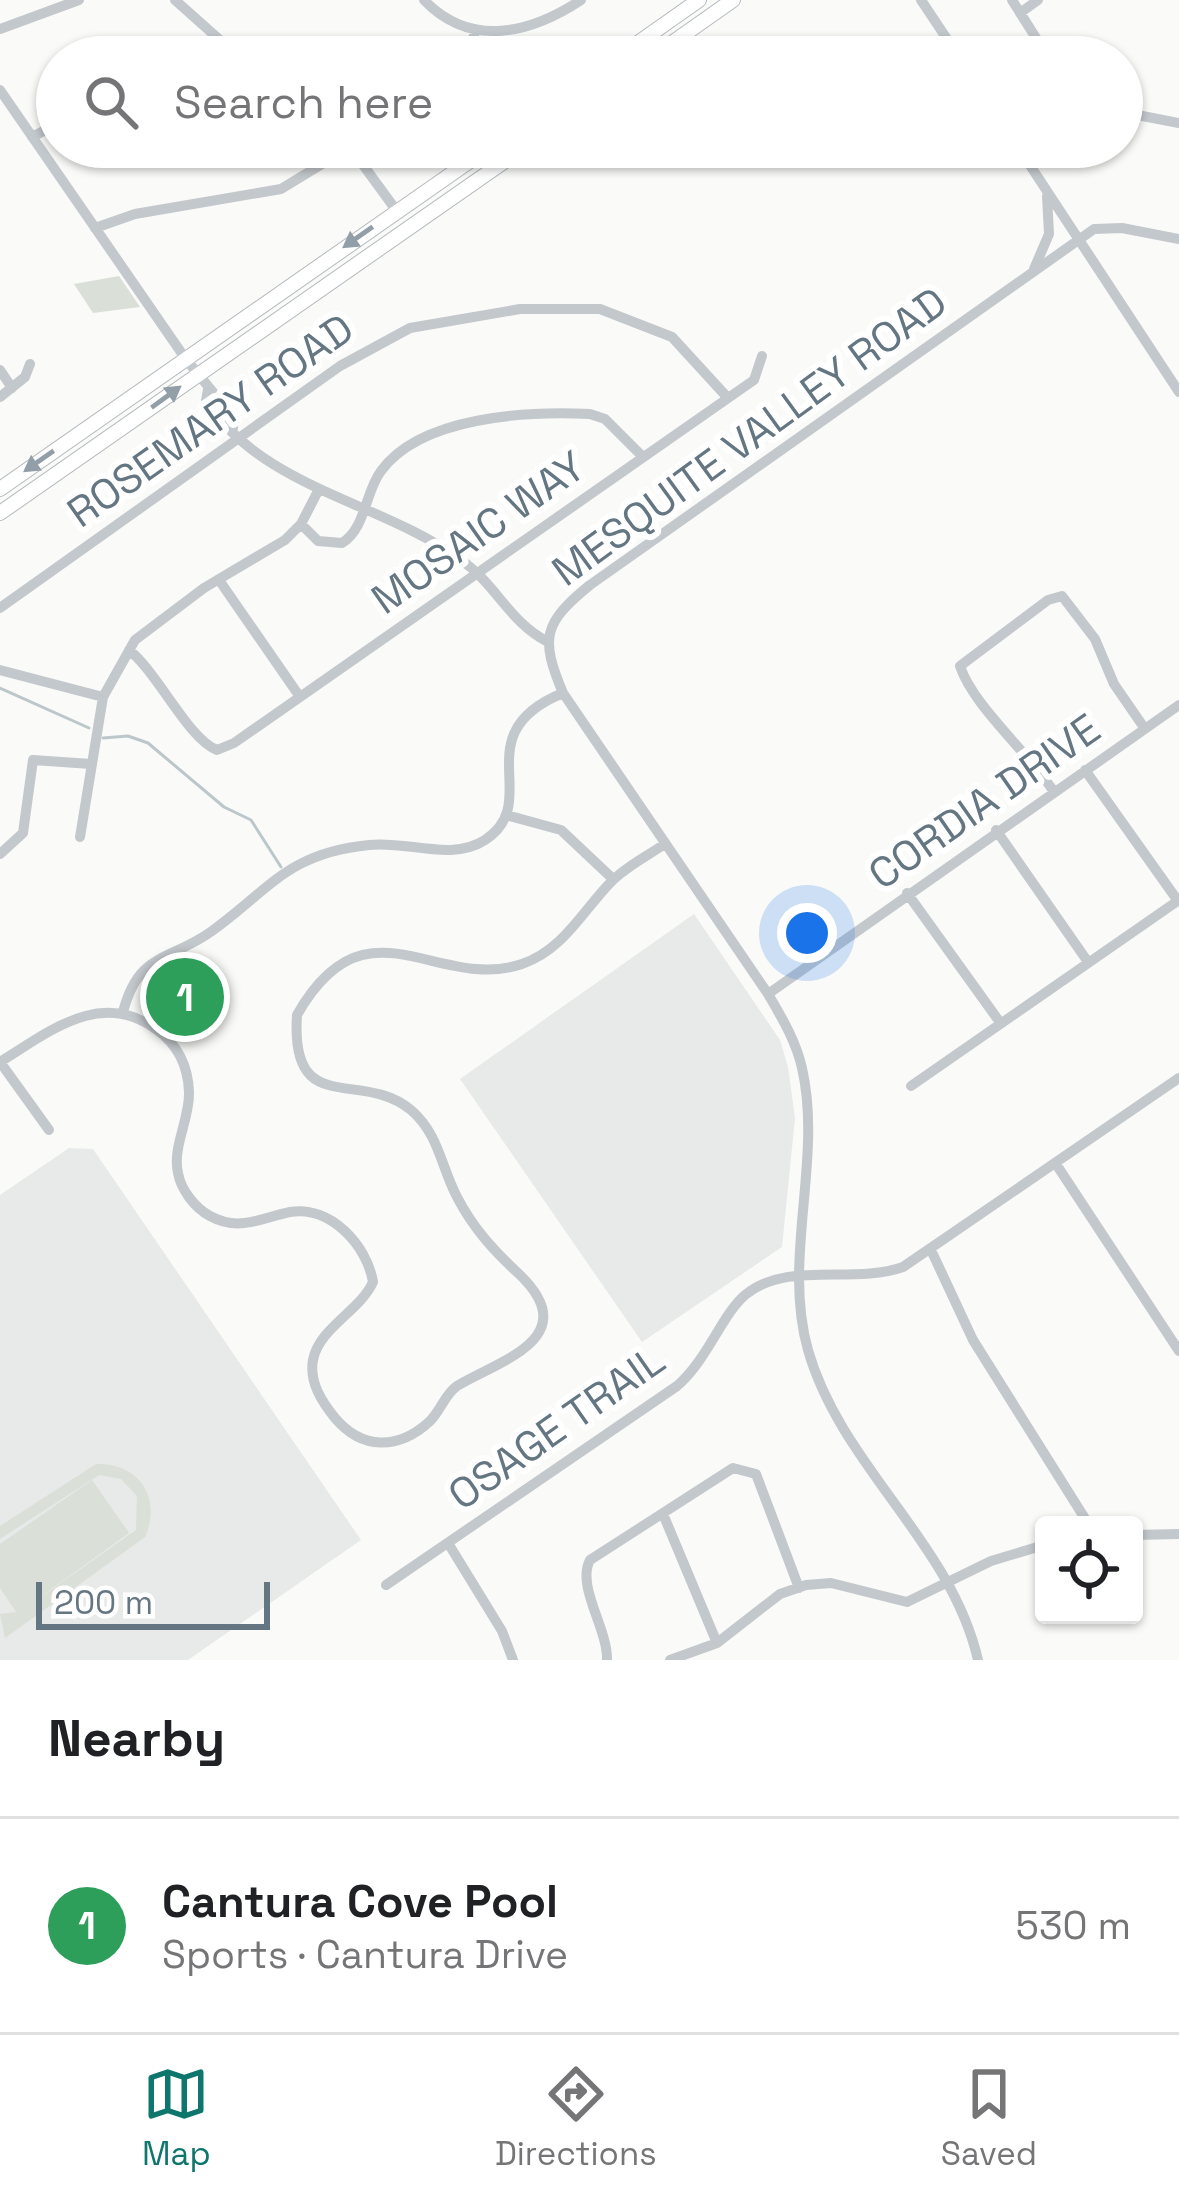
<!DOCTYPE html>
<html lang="en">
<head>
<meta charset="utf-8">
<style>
	:root { --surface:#fff; --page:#f6f6f6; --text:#202124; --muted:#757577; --line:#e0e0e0; --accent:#0f766e }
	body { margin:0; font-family:"Space Grotesk",sans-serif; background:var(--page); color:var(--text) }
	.controls { position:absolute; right:36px; bottom:36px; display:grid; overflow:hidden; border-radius:12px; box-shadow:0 3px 9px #0004 }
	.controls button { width:108px; height:108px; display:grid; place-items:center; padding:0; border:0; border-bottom:3px solid var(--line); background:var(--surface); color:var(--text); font:60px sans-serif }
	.scale { position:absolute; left:36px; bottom:30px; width:234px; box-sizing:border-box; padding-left:12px; border:6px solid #657683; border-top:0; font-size:33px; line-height:42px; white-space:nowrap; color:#657683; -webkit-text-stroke:9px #fff; paint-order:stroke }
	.you { position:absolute; left:807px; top:933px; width:42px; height:42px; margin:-30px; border:9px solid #fff; border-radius:50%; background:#1a73e8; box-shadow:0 0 0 18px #1a73e833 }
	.badge { display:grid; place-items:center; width:78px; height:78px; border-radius:50%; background:var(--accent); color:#fff; font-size:39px; font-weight:700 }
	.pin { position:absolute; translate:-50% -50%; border:6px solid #fff; box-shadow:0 3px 12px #0006 }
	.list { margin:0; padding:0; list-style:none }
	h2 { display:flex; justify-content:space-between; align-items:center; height:156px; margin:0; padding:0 48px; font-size:51px }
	h2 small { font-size:39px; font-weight:400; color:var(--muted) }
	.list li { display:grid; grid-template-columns:78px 1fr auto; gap:36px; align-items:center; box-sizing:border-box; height:216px; padding:0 48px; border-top:3px solid var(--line) }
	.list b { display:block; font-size:45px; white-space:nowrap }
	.list p { margin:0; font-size:39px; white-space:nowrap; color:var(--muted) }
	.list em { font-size:39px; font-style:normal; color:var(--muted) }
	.icon { flex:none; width:66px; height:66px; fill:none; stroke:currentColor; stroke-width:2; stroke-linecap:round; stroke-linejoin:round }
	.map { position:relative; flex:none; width:1179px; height:1660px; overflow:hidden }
	.search { position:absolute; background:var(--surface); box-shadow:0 3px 9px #0004; left:36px; right:36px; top:36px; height:132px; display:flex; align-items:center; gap:30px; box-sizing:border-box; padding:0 42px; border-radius:66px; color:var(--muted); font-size:45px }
	.sheet { height:372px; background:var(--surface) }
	nav { display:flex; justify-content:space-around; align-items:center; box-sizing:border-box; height:168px; border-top:3px solid var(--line); background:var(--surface); font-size:33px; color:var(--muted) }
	nav a { display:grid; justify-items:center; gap:6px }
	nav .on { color:var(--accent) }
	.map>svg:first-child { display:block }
	.built { fill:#e8e9e9 }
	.green { fill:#dadfd7 }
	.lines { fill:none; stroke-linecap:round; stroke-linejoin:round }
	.stream { stroke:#bbc7cb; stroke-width:3 }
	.major-casing { stroke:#b5babe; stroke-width:16 }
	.minor { stroke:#c3c8cc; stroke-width:10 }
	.major { stroke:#fff; stroke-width:14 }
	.oneway { fill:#939fa8 }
	.labels { text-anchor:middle; stroke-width:12; stroke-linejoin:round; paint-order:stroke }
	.street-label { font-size:42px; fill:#657683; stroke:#fff }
</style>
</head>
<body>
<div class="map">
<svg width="1179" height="1660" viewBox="0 0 1179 1660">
	<rect width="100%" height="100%" fill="#fafaf8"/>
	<path class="built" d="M694,914L780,1040L788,1067L795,1118L782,1247L642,1342L460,1079Z
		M69,1148L93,1149L361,1540L188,1660H0V1195Z"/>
	<path class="green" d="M119,276L140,307L93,313L74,284Z
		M195,975L208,998L177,1019L161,996Z
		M96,1464C139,1463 162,1497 145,1537L5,1638L0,1614L16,1612L0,1588V1544L92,1480L129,1533L18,1613L136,1530L137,1496L121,1479L99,1475L0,1539V1526Z"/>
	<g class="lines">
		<path class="stream" d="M0,688L89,728
			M103,738L128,736L148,743L224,807L251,820L281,867"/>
		<g class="major-casing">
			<path id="major" d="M618,57L699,0
				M652,57L733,0
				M0,489L490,147
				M0,513L525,147"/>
		</g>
		<path class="minor" d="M175,0L239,57
			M424,0C471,49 531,33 581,0
			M921,0L959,57
			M1012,0L1048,57
			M1020,13L1038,0
			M0,29L79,0
			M470,57L475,29
			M0,90L185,358L234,418L233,428
			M1122,112L1179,123
			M32,137L57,124
			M350,147L396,210
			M1018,147L1179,392
			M95,228L135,214L281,189L350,147
			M1034,269L1049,234L1047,196
			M0,370L12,388
			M208,389L206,401C264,489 380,501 461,560C496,584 509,622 548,642
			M0,397L25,377L30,364
			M301,524L318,541L342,543C366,528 365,492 381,471C421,416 528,411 590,414L605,419L642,456
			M219,580L300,697
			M0,608L340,366L410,328L520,309H600L672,337L727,397
			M129,650C158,673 189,740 217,750L234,743L754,380L762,356
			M0,670L103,697
			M1085,770L1178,901
			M1054,792C1029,753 973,706 960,666L1048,600L1062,596L1095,639L1114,684L1145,729
			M506,815L561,830L613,879
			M996,830L1088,962
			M80,837L103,697L135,640L204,588L285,540L301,524L318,491
			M0,854L23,833L33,760L91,764
			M907,893L999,1021
			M768,994L1179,705
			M123,1012C139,951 169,962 212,931C270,889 288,853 369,845C406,840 451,862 485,840C545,801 463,734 563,693
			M911,1086L1179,900
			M49,1130L0,1062C49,1032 101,988 157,1030C178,1045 188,1065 189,1092C190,1119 172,1147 178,1173C181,1190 195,1208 210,1216C239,1232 261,1218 290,1212C330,1205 367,1245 373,1282C360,1311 319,1328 313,1360C309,1382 322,1402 335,1418C362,1450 398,1450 429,1422C440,1412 445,1394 457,1386C495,1362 587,1339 519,1274C494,1251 473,1228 457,1197C441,1167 439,1134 411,1110C361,1068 290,1120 297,1015C366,893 437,993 522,964C563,950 582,912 610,883C625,867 646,857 663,845
			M1056,1164L1179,1351
			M931,1250L973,1340L1089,1525
			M663,1514L717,1643
			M1134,1535L1179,1534
			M448,1543L502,1631L513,1660
			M386,1585L677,1386C708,1359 721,1316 745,1295C787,1260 853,1285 903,1267L1179,1078
			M607,1660C608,1629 576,1586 590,1560L733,1468L756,1474L799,1588
			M670,1660L717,1643L780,1594L806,1585L831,1583L907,1602L991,1561L1044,1545
			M978,1660C951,1542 841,1466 808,1350C782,1258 823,1160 802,1068C796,1041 782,1018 768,994L563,693C540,638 543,623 590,585L1094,229L1122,228L1179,239"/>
		<use href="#major" class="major"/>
	</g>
	<defs><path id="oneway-solid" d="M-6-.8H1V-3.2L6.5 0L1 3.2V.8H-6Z" transform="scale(3)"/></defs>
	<g class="oneway">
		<use href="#oneway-solid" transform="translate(358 237) rotate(145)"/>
		<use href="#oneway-solid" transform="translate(166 397) rotate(-36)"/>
		<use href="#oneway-solid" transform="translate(39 461) rotate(145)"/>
	</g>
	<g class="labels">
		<g class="street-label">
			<text transform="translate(210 420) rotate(-35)" y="15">ROSEMARY ROAD</text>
			<text transform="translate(749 436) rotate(-36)" y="15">MESQUITE VALLEY ROAD</text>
			<text transform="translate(478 532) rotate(-35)" y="15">MOSAIC WAY</text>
			<text transform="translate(984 801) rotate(-35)" y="15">CORDIA DRIVE</text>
			<text transform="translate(556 1427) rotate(-35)" y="15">OSAGE TRAIL</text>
		</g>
	</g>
</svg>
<div class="controls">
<button><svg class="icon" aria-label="locate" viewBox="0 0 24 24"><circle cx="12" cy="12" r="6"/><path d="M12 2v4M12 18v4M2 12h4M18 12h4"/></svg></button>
</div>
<div class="scale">200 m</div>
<div class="you"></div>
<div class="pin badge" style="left:185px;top:997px;background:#2e9e5b">1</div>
<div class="search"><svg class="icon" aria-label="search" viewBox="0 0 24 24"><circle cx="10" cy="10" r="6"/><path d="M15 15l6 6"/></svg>Search here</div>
</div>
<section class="sheet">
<h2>Nearby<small></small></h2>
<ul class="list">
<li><span class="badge" style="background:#2e9e5b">1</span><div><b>Cantura Cove Pool</b><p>Sports · Cantura Drive</p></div><em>530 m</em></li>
</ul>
</section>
<nav>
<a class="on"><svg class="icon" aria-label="map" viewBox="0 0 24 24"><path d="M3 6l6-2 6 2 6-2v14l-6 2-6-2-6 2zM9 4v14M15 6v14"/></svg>Map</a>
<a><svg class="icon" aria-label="directions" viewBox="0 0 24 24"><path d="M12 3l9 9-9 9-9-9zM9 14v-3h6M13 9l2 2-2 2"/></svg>Directions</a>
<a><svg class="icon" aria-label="saved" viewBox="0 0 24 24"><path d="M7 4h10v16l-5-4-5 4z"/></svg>Saved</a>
</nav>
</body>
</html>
